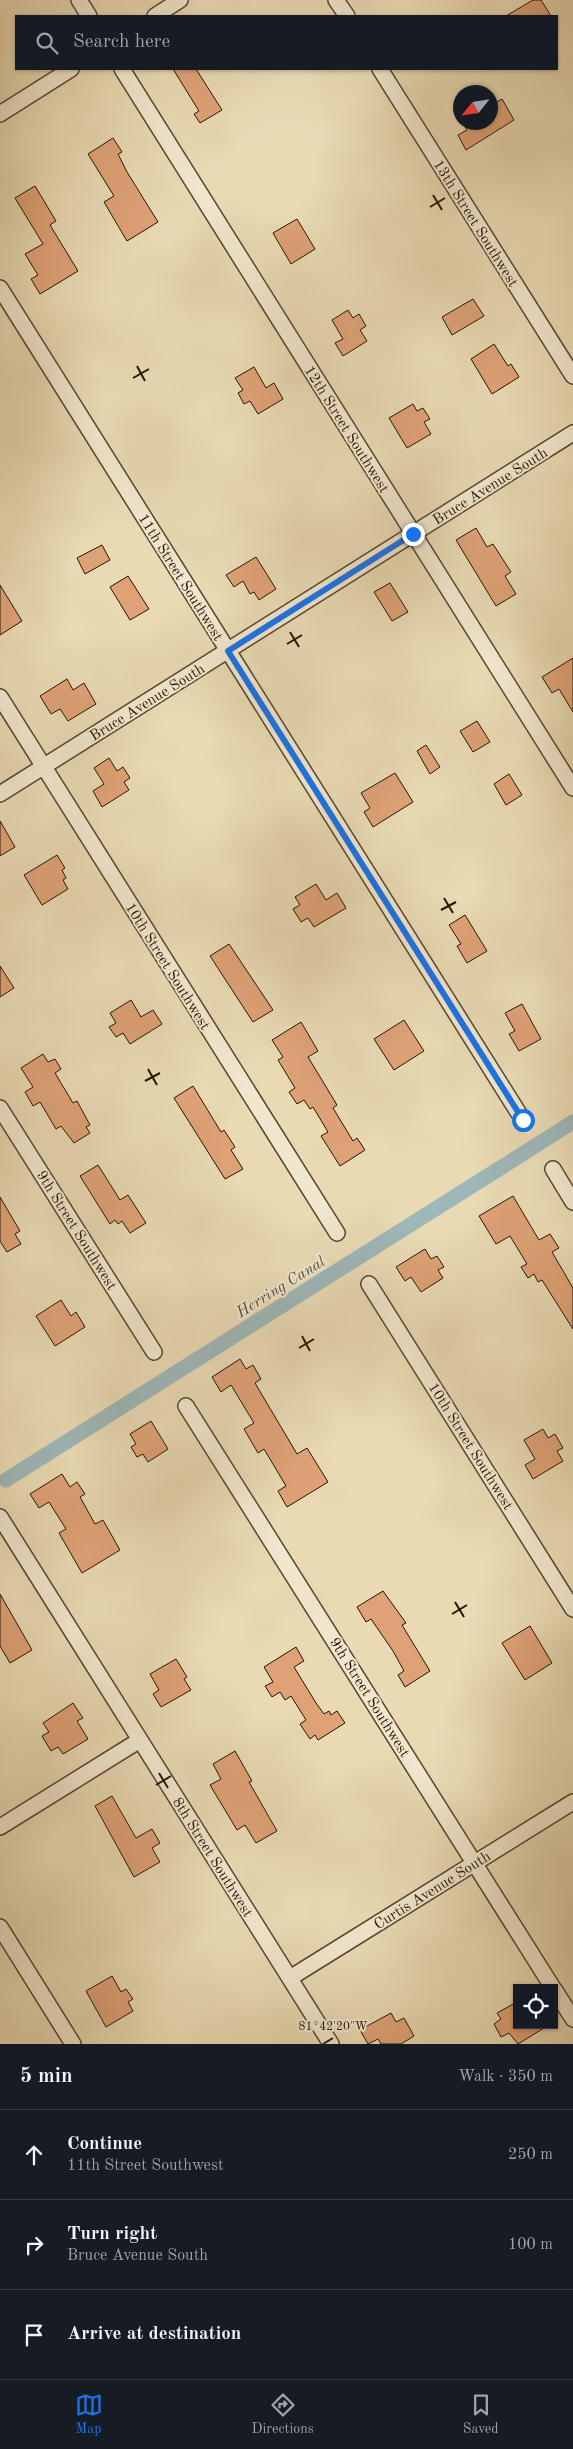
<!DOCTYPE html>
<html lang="en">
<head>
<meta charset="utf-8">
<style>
	:root { --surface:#171b24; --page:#20242c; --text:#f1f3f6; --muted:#9ea1a6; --line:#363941; --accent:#1a73e8 }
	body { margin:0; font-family:"Old Standard TT",serif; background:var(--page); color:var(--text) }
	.controls { position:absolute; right:15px; bottom:15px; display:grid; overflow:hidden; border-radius:0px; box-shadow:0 1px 4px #0004 }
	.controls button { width:45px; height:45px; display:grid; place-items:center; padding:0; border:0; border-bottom:1px solid var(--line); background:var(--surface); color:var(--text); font:25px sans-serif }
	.compass { position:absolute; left:453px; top:85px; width:45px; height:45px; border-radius:50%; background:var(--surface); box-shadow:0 1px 4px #0004; rotate:240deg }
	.stop { position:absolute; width:15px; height:15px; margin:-11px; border:4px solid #1a73e8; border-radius:50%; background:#fff }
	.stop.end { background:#1a73e8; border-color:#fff; box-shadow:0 1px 5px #0008 }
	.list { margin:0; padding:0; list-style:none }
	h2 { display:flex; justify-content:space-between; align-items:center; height:65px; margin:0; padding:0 20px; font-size:21px }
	h2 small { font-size:16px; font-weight:400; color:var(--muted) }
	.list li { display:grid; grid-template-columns:32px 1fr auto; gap:15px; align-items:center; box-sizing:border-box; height:90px; padding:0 20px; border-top:1px solid var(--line) }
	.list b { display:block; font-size:19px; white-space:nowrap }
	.list p { margin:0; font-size:16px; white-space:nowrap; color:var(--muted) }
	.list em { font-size:16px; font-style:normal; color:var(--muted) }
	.icon { flex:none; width:28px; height:28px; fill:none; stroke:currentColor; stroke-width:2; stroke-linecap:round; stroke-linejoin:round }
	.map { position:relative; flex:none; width:573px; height:2044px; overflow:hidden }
	.search { position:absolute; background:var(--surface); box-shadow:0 1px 4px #0004; left:15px; right:15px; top:15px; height:55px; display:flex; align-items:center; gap:12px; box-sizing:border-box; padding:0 18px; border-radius:0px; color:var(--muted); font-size:19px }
	.sheet { height:335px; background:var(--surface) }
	nav { display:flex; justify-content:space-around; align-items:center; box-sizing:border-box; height:70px; border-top:1px solid var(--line); background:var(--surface); font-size:14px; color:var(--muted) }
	nav a { display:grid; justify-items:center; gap:2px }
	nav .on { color:var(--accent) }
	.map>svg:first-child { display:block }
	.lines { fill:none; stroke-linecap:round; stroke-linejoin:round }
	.canal { stroke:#9eb7b9; stroke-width:15 }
	.building { fill:#dea276; stroke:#271304 }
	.minor-casing { stroke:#584530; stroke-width:18 }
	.minor { stroke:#f1e7ce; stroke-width:15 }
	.route { stroke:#1a73e8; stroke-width:6 }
	.ticks { fill:none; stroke:#271304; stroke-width:2 }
	.labels { text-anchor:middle; stroke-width:4; stroke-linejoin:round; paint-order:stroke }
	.street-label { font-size:15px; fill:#271304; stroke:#f1e7ce }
	.water-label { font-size:16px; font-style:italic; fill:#514c43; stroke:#f1e7ce }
	.ticks-label { font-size:12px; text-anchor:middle; fill:#271304; stroke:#f1e7ce; stroke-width:4; stroke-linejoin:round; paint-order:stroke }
</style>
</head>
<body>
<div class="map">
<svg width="573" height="2044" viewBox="0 0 573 2044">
	<rect width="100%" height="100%" fill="#e9dab4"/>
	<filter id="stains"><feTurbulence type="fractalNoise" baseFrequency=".004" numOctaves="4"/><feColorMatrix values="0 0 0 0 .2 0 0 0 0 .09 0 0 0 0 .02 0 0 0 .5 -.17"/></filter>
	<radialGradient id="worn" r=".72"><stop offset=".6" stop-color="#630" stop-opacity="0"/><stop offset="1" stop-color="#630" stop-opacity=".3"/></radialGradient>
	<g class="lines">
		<path class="canal" d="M6,1480L573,1122"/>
	</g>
	<path class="building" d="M533,0H541L551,16H506Z
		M173,69H196L222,110L200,123L194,114L199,111Z
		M502,99L514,120L466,150L458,135L467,130L462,122H490V106Z
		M113,138L122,152L118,154L127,172L158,222L127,241L104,202L114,196L88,154Z
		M35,186L56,221L50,225L78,271L40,294L31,279L38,275L25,254L43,244L15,198Z
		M297,219L315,249L291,264L273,233Z
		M473,299L484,316L452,335L442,317Z
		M348,310L353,318L359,314L366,326L360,330L367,341L343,356L335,343L343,339L332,320Z
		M494,344L508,366L511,364L519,377L492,394L471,359Z
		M254,367L266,388L274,383L283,399L258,414L250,401L244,404L238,393L243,390L235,378Z
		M413,404L417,411L423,408L430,419L424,422L431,434L407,448L389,418Z
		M476,528L487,547L493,544L511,572L505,576L516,594L496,606L456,540Z
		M102,545L110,560L85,574L77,558Z
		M256,557L276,589L259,600L254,592L250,594L243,581L234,587L226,575Z
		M128,576L149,609L130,620L110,587Z
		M390,583L408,612L392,621L374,592Z
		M0,585L22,621L0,635Z
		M573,658V712L559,689L552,693L542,677Z
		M67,679L73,690L84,683L96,704L68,721L60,709L51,714L40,696Z
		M477,721L490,742L473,752L460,731Z
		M426,745L440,767L430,774L417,751Z
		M109,758L117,771L123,767L130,778L124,782L129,790L102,807L93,791L104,784L94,768Z
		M395,773L413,802L373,827L364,812L370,808L361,793Z
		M509,774L522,795L506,805L494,784Z
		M0,821L15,847L0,856Z
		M57,855L65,868L62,870L66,878L63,880L68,889L42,905L24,875Z
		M316,884L326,900L337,893L346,908L314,927L308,918L301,922L293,909L300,905L295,897Z
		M465,915L487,951L467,963L457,946L461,944L449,925Z
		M229,944L273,1010L253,1022L210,956Z
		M0,966L14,988L0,997Z
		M131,1000L141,1017L153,1010L162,1024L130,1044L123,1033L116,1037L109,1027L116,1023L110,1013Z
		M522,1004L541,1039L519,1051L509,1034L515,1031L505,1013Z
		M404,1020L424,1051L394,1070L374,1039Z
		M301,1022L318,1051L308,1057L337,1105L333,1108L353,1141L357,1138L365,1150L340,1166L321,1136L328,1132L313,1107L310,1109L304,1100L297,1104L289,1092L295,1088L278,1060L283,1057L272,1040Z
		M43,1054L48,1062L55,1059L61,1069L55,1073L73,1103L77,1101L90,1125L86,1127L90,1133L74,1143L61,1126L56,1129L40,1102L33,1106L25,1092L33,1087L21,1068Z
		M193,1086L221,1132L224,1130L235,1147L231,1150L243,1169L225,1179L174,1098Z
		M98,1165L120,1200L128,1195L146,1223L130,1233L122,1221L118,1224L115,1220L110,1224L80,1176Z
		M513,1196L539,1240L550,1234L559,1248L552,1252L573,1288V1329L542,1280L538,1282L534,1274L528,1278L521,1267L527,1264L510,1236L496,1244L479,1216Z
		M0,1197L20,1231L15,1234L21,1244L7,1252L0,1241Z
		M425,1249L431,1259L437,1256L444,1267L438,1270L443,1278L421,1292L411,1277L405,1281L396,1267Z
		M61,1300L71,1316L76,1312L85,1327L55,1346L36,1316Z
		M240,1359L246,1369L253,1365L261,1379L255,1383L297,1454L307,1448L328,1482L287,1507L278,1491L286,1486L264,1449L258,1453L244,1429L254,1423L231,1385L221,1392L212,1377Z
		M151,1421L168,1449L148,1462L143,1454L137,1457L131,1447L136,1444L130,1434Z
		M543,1429L548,1438L555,1434L563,1448L557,1451L563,1461L533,1479L525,1465L535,1459L524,1440Z
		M62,1474L70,1487L77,1482L85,1494L80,1497L95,1524L103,1520L120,1550L82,1573L59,1533L66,1529L49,1502L39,1508L30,1494Z
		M383,1591L406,1623L402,1625L430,1671L405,1687L398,1675L404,1671L393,1651L371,1619L366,1622L357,1607Z
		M0,1594L32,1650L10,1663L0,1646Z
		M530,1626L552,1663L525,1680L502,1643Z
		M296,1647L304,1661L294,1667L316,1703L324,1714L329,1711L331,1715L337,1711L345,1723L318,1740L315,1735L310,1739L300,1724L306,1720L291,1696L285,1700L280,1692L272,1697L265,1686L273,1682L264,1667Z
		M176,1659L187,1677L184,1679L191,1690L161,1707L153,1694L159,1690L150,1674Z
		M73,1703L83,1718L77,1721L88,1739L63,1754L58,1747L51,1751L42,1736L49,1732L43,1723Z
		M235,1751L252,1781L249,1782L277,1831L256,1843L245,1825L237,1830L210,1785L221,1779L213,1764Z
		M112,1796L136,1838L152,1829L160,1843L152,1848L160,1862L134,1877L95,1806Z
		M112,1976L121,1992L126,1989L133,1999L128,2002L133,2011L106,2027L86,1991Z
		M517,2002V2025H549L518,2044L509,2033L501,2037L494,2024L501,2019L497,2013Z
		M391,2013L396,2022L404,2018L414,2036L401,2044H381L378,2039L368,2044L360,2030Z"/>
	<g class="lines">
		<g class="minor-casing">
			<path id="minor" d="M79,0L89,16
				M336,0L347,16
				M155,16L180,0
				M122,69L573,788
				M380,69L573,376
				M0,114L71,69
				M0,288L523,1120
				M0,697L337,1233
				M0,794L573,433
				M0,1108L154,1352
				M553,1169L573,1202
				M369,1284L573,1609
				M186,1406L553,1988
				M0,1517L331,2044
				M0,1827L140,1740
				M0,1927L73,2044
				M290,1978L573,1802
				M554,1989L573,2019"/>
		</g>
		<use href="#minor" class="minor"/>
	</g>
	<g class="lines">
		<path class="route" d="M413,534L228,651L523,1120"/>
	</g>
	<path class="ticks" d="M433,195L442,210M430,207L445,198M137,366L145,381M133,378L149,369M290,632L299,647M287,644L302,635M444,898L453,913M441,910L456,902M148,1069L157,1085M145,1081L160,1073M302,1336L310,1351M299,1348L314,1339M455,1602L464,1617M452,1614L467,1605M159,1773L168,1788M156,1785L171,1776M323,2044L333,2038"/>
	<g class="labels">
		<g class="street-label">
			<text transform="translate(476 223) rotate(58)" y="5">13th Street Southwest</text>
			<text transform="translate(347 429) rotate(58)" y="5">12th Street Southwest</text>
			<text transform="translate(490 486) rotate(-32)" y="5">Bruce Avenue South</text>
			<text transform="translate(181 577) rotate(58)" y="5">11th Street Southwest</text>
			<text transform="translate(147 702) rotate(-32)" y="5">Bruce Avenue South</text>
			<text transform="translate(168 966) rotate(58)" y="5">10th Street Southwest</text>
			<text transform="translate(77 1230) rotate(58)" y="5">9th Street Southwest</text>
			<text transform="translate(471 1446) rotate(58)" y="5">10th Street Southwest</text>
			<text transform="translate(370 1697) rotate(58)" y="5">9th Street Southwest</text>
			<text transform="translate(213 1857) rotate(58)" y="5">8th Street Southwest</text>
			<text transform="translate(432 1890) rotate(-32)" y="5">Curtis Avenue South</text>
		</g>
		<g class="water-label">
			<text transform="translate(280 1286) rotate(-32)" y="6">Herring Canal</text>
		</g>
	</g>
	<g class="ticks-label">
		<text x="333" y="2030">81°42'20"W</text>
	</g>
	<rect width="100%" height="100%" filter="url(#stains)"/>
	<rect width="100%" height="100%" fill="url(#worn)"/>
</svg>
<div class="controls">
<button><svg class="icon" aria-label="locate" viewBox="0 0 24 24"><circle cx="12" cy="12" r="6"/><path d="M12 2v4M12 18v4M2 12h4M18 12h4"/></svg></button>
</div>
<svg class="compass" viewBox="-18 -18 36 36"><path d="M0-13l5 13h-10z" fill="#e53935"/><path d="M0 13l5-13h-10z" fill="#9ea1a6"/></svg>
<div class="stop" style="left:523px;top:1120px"></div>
<div class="stop end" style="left:413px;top:534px"></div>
<div class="search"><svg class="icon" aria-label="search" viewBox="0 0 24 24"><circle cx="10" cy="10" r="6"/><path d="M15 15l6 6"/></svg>Search here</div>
</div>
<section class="sheet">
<h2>5 min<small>Walk · 350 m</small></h2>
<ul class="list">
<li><svg class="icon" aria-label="ahead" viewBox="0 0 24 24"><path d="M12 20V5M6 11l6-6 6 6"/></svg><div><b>Continue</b><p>11th Street Southwest</p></div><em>250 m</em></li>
<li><svg class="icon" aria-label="right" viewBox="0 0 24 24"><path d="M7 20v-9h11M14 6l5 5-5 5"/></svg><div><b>Turn right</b><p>Bruce Avenue South</p></div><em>100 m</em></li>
<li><svg class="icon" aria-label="arrive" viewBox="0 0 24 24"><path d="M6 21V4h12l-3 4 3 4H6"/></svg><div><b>Arrive at destination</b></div></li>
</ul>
</section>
<nav>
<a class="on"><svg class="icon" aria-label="map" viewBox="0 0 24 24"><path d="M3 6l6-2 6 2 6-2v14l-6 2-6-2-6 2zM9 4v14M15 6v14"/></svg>Map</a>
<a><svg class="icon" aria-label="directions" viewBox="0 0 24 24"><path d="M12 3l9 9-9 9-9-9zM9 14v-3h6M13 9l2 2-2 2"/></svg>Directions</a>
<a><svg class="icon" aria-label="saved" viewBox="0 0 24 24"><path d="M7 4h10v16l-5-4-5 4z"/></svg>Saved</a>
</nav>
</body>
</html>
